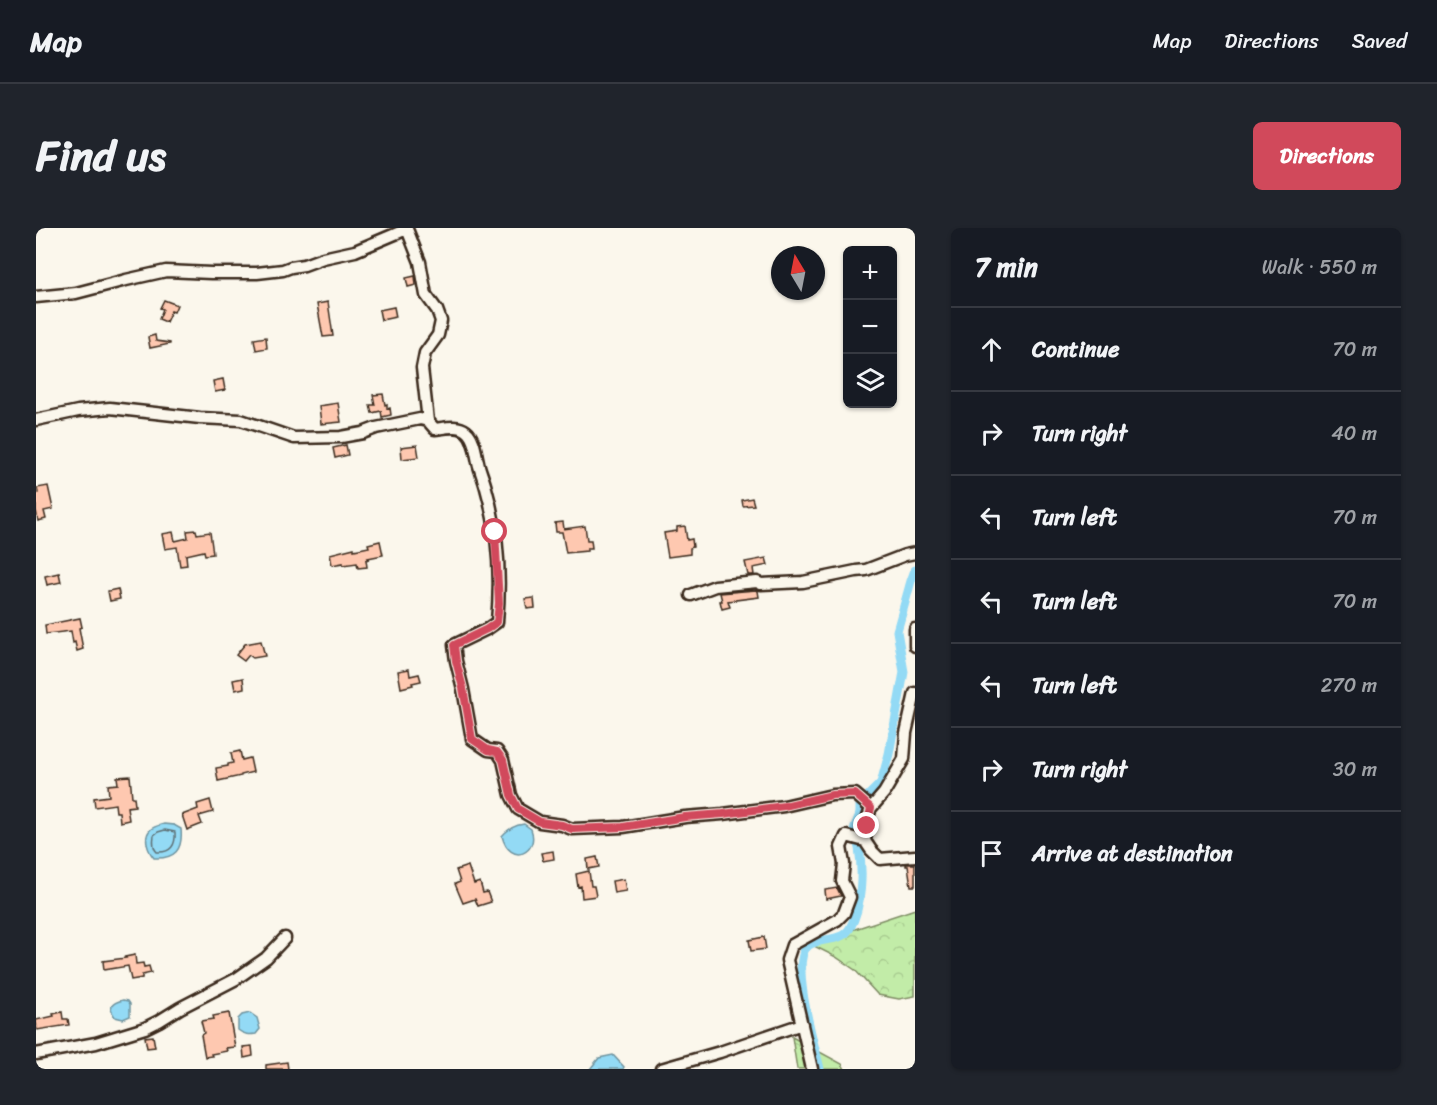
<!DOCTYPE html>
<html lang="en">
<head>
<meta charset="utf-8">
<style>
	:root { --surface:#171b24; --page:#20242c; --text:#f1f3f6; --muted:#9ea1a6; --line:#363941; --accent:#d1495b }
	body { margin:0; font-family:Sriracha,sans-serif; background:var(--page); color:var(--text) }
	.controls { position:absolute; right:18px; top:18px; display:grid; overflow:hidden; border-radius:9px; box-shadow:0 2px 4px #0004 }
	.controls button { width:54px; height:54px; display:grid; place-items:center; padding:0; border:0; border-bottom:2px solid var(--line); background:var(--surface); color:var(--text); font:30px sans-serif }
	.compass { position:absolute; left:735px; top:18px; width:54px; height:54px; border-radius:50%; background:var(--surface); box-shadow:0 2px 4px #0004; rotate:350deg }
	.stop { position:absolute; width:18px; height:18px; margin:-14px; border:4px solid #d1495b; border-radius:50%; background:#fff }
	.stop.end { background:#d1495b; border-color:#fff; box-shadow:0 2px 6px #0008 }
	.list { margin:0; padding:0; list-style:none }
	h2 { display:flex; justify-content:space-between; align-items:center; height:78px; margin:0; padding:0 24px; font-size:26px }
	h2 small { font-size:20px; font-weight:400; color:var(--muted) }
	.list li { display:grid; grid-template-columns:39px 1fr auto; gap:18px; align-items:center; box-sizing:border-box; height:84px; padding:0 24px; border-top:2px solid var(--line) }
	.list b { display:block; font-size:22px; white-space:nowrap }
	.list em { font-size:20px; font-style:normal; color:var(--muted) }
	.icon { flex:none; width:33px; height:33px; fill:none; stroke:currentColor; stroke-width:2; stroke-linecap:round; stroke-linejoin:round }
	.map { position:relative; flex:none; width:879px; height:841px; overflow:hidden; border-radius:9px }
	header { display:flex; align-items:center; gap:36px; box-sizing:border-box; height:84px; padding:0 30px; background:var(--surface); border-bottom:2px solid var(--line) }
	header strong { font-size:28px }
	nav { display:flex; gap:33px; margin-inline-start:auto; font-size:21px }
	.intro { display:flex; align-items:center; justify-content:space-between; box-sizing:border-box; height:144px; padding:0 36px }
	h1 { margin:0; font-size:42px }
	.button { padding:15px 27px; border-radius:9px; background:var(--accent); color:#fff; font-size:21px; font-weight:700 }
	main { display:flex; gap:36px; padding:0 36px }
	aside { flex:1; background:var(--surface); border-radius:9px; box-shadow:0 2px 4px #0004 }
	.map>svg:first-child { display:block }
	.forest { fill:url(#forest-crowns); stroke:#7e8b63; stroke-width:1.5 }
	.water { fill:#93daf5; stroke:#70949f; stroke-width:1.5 }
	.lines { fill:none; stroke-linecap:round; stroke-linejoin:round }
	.shore { stroke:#5e7074; stroke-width:1.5 }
	.canal { stroke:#93daf5; stroke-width:9 }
	.building { fill:#fec8b0; stroke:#3b2a1e; stroke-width:1.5 }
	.minor-casing { stroke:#3b2a1e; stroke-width:15 }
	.minor { stroke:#fbf7ec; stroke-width:10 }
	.route { stroke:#d1495b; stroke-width:8 }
</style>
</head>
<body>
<header>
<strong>Map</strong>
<nav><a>Map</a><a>Directions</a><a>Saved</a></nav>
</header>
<div class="intro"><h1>Find us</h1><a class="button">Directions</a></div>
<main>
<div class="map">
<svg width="879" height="841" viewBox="0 0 879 841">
	<defs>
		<pattern id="forest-crowns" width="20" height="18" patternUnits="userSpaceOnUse" patternTransform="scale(1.5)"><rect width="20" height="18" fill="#c2eca8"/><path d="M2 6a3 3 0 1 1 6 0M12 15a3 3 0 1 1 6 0" fill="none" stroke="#a8cb90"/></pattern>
	</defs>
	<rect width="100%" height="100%" fill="#fbf7ec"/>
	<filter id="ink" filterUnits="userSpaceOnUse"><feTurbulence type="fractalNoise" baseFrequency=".0167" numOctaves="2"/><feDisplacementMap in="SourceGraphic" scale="12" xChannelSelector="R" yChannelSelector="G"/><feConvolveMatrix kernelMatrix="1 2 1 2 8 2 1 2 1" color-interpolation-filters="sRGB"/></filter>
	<g filter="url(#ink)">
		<path class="forest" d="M879,681V768L863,771L842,767L819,742L800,729L774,716Z
			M756,809L806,836L809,841H761Z"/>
		<path class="water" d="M128,596L138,597L145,601C147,622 139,631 118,630C112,623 107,610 114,602C118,598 124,597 128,596Z
			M488,596L495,601C504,625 474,639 466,608C472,601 479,597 488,596Z
			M87,772L92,773L94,776V788L87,791L79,789C72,779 75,775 87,772Z
			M214,785L221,790L224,801L220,806C213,807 208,807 202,802V791L206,787Z
			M577,827L588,839L587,841H554L563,830Z"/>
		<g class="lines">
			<path class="shore" d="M129,602L139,604C140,617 135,625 121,624C117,620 117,613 118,607L122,604Z"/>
			<path class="canal" d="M784,841C779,819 752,731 773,717C785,709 805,715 814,700C826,679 827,643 823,620C822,614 818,608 818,602C819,596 823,591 824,585C824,582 824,579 824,576L845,555L853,526L868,444L861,403L875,353L879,342"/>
		</g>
		<path class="building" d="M379,48L380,57L372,59L370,50Z
			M128,72L141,77L138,84L135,83L130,94L123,91L127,81L124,80Z
			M292,74L297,108L287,109L281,76Z
			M358,79L360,89L345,92L343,82Z
			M119,107L120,113L134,115V116L114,120L112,109Z
			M230,109L231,120L220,122L218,111Z
			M187,151L189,162L179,164L177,153Z
			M347,166L349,177L351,176V181L354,180L355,187L346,189L345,183L336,185L334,177H339L337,167Z
			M302,175L305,194L285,196L283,178Z
			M310,217L312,227L299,230L297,220Z
			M381,217L383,229L366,231L365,219Z
			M12,258L17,281L8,283L10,291L2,293L0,282V266L2,265L1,260Z
			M716,270L718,277L707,278L706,272Z
			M527,294L528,301L549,298L551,312H555L556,320H551V323L530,325L526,304H520L519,295Z
			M649,298L651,312L656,311L657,319L654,320V326L632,329L628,305L641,303V299Z
			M160,302L161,306L174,304L177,326L169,327L168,323L150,327L151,337L144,338L141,319L129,321L126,306L137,304L139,313L152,310L151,303Z
			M344,313L347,327L332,330L333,331L330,332L331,339L322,340L321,335L307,337V335L296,337L294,326L318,320V322L333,319L332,316Z
			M730,330L732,337L717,340L718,347H712L709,334Z
			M23,345L25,354L11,357L9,348Z
			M82,361L84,371L74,373L72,363Z
			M720,362L722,363L723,369L692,373L694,379L686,381L684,373H686L684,365Z
			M498,370L499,380L491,381L489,371Z
			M44,390L46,399L43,400L47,421L41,423L39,414L37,415L35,403L10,406L9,397Z
			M225,413L229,428L217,430L213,427L208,433L200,427L209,416Z
			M373,441L374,448L383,446L385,453L376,455L377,457L365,460L362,443Z
			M207,450L208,460L199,462L197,452Z
			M204,523L206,532L214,530L217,544L205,547V548L182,553L180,540L192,538V536L197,535L195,525Z
			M94,548L96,569H98L99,578L91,579L93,592L84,594L83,584H80L79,576L59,579L58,570L73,568L72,557L82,556L81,549Z
			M174,572L177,584L163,588L166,596L151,602L146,587L162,581L161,576Z
			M517,623L518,631L507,633L505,625Z
			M561,629L563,639L552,641L551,631Z
			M870,636H879V658H875L872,638H870Z
			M432,638L438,656L444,654L447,665L451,664L455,674L442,678L439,671L427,675L419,656L424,654L420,642Z
			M553,643L555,658H558L560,668L546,670L545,658L542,659L540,646Z
			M588,651L590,663L578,665L576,653Z
			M801,660L805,668L790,671L789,662Z
			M728,709L730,721L715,723L713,712Z
			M99,727L100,736L107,735L108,739L113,738L115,745L106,747V750L95,752L92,738L68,742L67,733L90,730L89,729Z
			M26,784L27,791H32L33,797L1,802L0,792L18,788L17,786Z
			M193,785L199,819L190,820L191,823L175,826L176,828L169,829L165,807L168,805L165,793L178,791L177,788Z
			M117,808L119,819L111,820L109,809Z
			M216,818L217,828L208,830L207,819Z
			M251,834L252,841H230V837Z"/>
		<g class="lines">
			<g class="minor-casing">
				<path id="minor" d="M0,69L40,65L90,52L130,43L175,45H221L247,42L255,39L268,37L287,30L319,23L371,1L384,34L390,67L401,82L405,93L402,107L389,125L386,140L392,193L399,201C408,200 422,196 430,203C439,210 440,227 443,238C445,245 448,252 450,260C462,302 465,350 461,394L451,401L418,417L420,433L427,461L436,511L452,522L461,523L467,532L475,567L482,581L504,594L526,597L536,601L587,599L649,589L687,586L748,578L796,567L819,566L835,580
					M0,192L42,183L74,180L164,190L205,192L258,210L305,209L327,205L340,200L384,191L392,193
					M655,367L679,358L721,354L725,356L767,354L820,343L830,342L869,327L879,325
					M879,401V418
					M879,465L870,505L868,531L848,565L835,580L832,589L829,613L835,622L844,631L879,628
					M0,826L60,815L109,800L123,793L144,780L200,751L230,730L249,710
					M625,841L684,824L766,796
					M776,841L751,732L756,717L801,692L808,685L814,669L806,653L808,636L805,619L810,608L829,613"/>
			</g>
			<use href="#minor" class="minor"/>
		</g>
	</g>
	<g class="lines" filter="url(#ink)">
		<path class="route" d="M459,304L463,375L461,394L451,401L418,417L420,433L427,460L436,511L452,522L461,524L467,532L475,567L482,581L504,594L526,597L536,601L587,599L649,589L687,586L748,578L796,567L819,566L835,580L831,598"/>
	</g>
</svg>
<div class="controls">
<button>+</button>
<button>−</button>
<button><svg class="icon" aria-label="layers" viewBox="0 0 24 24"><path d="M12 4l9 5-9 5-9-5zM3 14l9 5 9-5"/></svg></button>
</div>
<svg class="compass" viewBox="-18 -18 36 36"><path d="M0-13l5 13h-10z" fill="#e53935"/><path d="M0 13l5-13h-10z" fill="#9ea1a6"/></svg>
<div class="stop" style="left:459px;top:304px"></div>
<div class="stop end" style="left:831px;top:598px"></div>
</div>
<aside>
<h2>7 min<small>Walk · 550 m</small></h2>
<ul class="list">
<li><svg class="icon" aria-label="ahead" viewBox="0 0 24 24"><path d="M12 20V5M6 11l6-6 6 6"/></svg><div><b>Continue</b></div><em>70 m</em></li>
<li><svg class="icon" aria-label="right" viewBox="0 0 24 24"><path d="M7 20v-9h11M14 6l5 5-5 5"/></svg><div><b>Turn right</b></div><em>40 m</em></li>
<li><svg class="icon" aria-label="left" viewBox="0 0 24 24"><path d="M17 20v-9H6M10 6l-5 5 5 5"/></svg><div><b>Turn left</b></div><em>70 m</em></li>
<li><svg class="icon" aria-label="left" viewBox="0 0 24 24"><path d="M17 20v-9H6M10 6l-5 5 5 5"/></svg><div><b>Turn left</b></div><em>70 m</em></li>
<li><svg class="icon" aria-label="left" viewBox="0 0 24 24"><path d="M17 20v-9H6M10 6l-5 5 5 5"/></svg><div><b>Turn left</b></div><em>270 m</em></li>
<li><svg class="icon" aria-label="right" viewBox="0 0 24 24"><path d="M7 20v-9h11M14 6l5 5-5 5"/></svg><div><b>Turn right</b></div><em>30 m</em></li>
<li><svg class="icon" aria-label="arrive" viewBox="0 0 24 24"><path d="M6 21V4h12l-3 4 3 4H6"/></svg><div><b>Arrive at destination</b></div></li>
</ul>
</aside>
</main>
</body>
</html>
